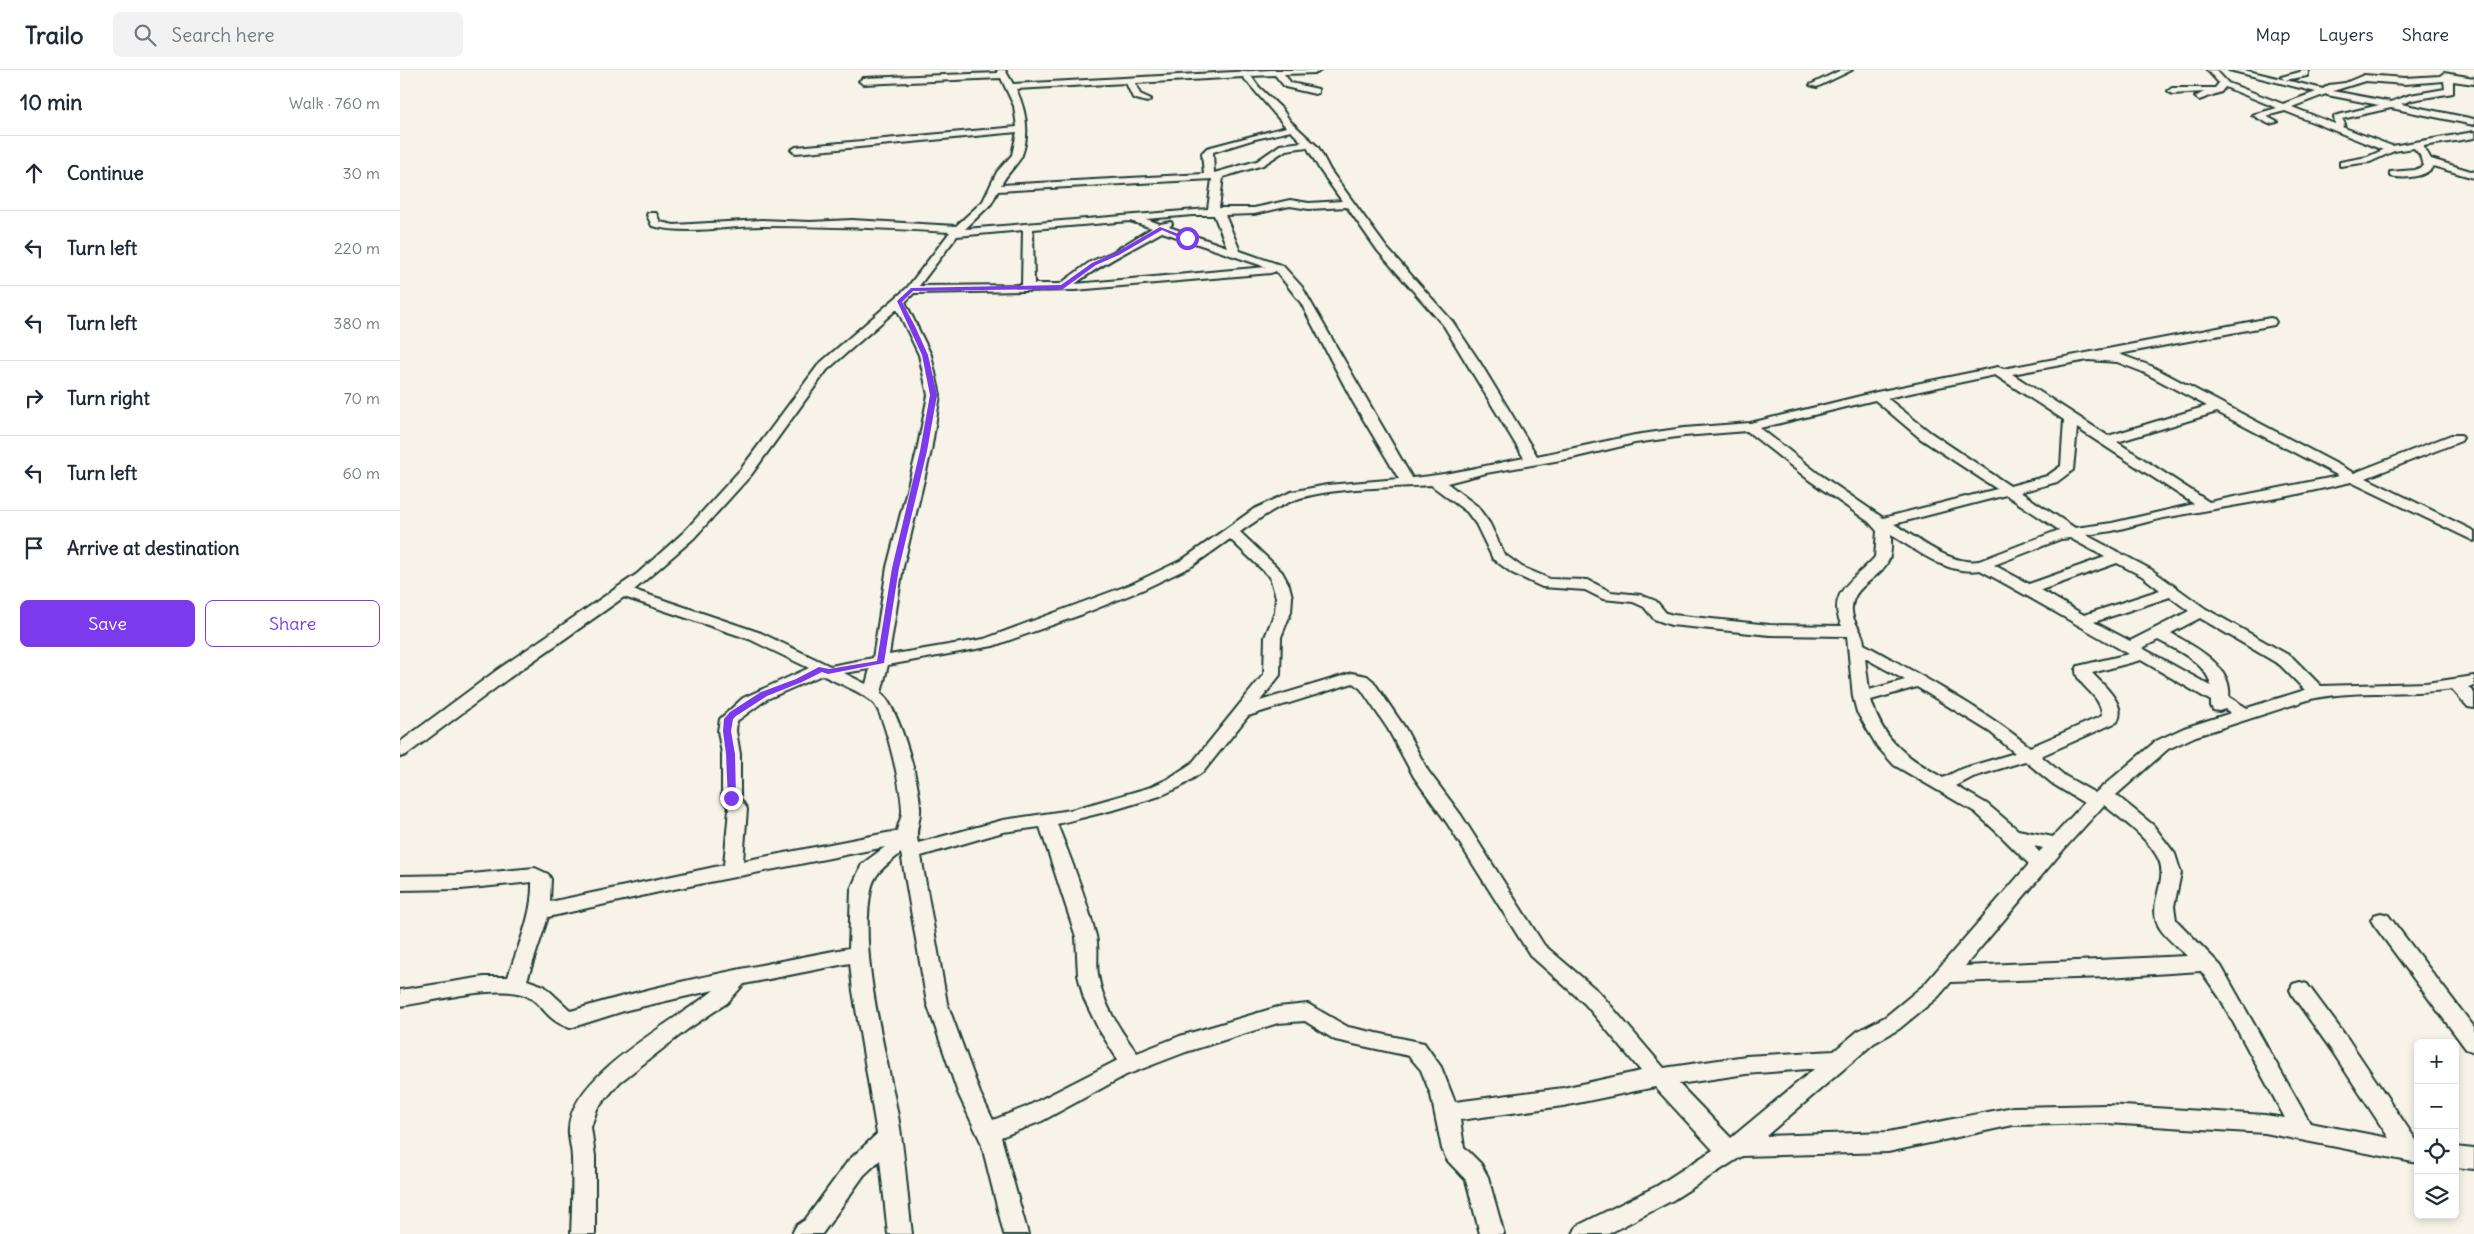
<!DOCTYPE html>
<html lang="en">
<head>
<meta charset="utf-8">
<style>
	:root { --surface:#fff; --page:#f2f2f3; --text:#1f2937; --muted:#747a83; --line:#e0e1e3; --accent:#7c3aed }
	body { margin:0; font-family:Delius,sans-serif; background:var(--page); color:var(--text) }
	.controls { position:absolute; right:15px; bottom:15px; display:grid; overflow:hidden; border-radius:8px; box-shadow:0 2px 8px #0003 }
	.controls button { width:45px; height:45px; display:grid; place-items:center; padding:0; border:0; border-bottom:1px solid var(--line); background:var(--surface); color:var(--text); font:25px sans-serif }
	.stop { position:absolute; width:15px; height:15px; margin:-11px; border:4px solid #7c3aed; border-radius:50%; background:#fff }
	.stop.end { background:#7c3aed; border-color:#fff; box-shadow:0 1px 5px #0008 }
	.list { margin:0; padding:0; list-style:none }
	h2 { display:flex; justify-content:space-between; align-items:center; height:65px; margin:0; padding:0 20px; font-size:21px }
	h2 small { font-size:16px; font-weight:400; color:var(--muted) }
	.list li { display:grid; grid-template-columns:32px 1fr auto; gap:15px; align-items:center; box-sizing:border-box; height:75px; padding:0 20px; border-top:1px solid var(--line) }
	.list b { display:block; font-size:19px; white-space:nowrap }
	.list em { font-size:16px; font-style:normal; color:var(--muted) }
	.actions { display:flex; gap:10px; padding:15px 20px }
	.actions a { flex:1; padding:11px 0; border:1px solid var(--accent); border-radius:8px; text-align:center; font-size:18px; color:var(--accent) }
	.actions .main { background:var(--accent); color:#fff }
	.icon { flex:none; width:28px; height:28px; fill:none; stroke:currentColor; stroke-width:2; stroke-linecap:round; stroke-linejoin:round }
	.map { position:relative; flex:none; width:2074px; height:1164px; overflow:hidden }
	header { display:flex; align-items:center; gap:30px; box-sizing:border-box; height:70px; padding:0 25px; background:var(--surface); border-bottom:1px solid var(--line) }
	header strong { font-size:24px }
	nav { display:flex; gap:28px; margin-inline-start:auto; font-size:18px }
	.search { width:350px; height:45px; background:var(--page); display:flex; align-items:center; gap:12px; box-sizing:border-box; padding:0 18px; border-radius:8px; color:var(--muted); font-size:19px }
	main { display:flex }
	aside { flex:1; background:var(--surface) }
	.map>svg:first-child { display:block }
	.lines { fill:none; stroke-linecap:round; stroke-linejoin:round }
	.minor-casing { stroke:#1f3d34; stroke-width:4 }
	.minor { fill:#f7f3e8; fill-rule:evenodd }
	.route { fill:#7c3aed }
</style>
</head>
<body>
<header>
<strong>Trailo</strong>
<div class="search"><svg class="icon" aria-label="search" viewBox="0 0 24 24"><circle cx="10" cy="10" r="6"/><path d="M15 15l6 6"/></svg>Search here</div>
<nav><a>Map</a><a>Layers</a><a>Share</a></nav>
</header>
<main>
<aside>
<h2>10 min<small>Walk · 760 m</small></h2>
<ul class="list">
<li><svg class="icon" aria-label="ahead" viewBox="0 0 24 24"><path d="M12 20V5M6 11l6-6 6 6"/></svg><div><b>Continue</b></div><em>30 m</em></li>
<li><svg class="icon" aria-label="left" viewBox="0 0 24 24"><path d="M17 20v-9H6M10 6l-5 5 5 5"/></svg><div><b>Turn left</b></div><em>220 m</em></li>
<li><svg class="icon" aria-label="left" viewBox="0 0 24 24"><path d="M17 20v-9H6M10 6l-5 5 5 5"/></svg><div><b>Turn left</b></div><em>380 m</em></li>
<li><svg class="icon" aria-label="right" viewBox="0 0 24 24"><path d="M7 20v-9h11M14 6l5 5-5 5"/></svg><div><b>Turn right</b></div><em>70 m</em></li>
<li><svg class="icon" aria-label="left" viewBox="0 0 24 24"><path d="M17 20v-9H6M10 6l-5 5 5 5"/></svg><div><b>Turn left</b></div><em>60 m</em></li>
<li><svg class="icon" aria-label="arrive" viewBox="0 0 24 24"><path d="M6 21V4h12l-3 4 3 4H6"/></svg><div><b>Arrive at destination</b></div></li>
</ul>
<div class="actions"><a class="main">Save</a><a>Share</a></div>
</aside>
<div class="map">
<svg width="2074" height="1164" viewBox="0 0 2074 1164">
	<rect width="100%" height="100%" fill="#f7f3e8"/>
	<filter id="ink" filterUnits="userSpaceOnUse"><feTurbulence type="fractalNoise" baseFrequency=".02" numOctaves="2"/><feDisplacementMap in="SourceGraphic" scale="10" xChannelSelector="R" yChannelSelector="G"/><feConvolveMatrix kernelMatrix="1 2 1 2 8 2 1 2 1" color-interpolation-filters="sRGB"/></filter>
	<g filter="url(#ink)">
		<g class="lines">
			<g class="minor-casing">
				<path id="minor" d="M597,0H605L613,14L871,0H921L917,3L884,4L891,13L918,19V23L915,24L885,17L875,5L851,6L858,16L882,39L890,51L918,77L930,100L986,177L1052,251L1079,291L1137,386L1235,365L1284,358L1350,353L1477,322L1598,297L1603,299L1870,248L1874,249L1876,252L1874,255L1719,284L1751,296L1954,403L2051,365H2061L2063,368L2061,371L1966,408L2074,461V471L1951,412L1889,426L1763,448L1712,461L1686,465L1752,500L1806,539L1892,587L1921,616L2026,613L2074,606V616L2068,617L2074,623V638L2068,637L2052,619C2005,626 1957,619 1911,629L1796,666L1768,679L1716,725L1753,755L1775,784L1781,803L1774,836L1776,850L1821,896L1910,1053L1989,1068L1932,981L1893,926L1890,920L1893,914L1900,912L1907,914L1948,969L2018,1073V1093L1865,1063L1707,1053L1613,1055L1488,1082L1342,1086L1273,1130L1208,1164H1173L1177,1156L1257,1116L1313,1080L1255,1017L1163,1036L1060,1050L1064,1077L1081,1094L1088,1107L1104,1164H1080L1066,1110L1047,1090L1042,1079L1031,1025L1021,1000L1009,986L935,970L905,951L878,953L786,982L726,1005L642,1051L601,1067L628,1164H604L581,1072L558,1023L527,933L501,783C488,794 474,802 471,820C458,886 486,980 498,1046C505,1085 507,1125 512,1164H488L480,1090L464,1105L422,1164H392L396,1156L405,1150L448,1091L477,1064L453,921L450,893L344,914L327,933L288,959L220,1012L197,1039L191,1057L195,1086V1164H171C172,1139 173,1113 172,1088C172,1078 168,1068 169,1058C171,1004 276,951 314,920L227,940L170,958C145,950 144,934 127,926C98,913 33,932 0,936V920L84,907H108C118,876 133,845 132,812L61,819L0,820V806L61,805L135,798L148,804L151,809L150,832L324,795L329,739L322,728V684L318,661L320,649L343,628L409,598L349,569L224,527L109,608L6,685L0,687V672L97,600L237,504L284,462L341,399L419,294L507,218L550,162C487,158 425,156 362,156C326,156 289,165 252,156L247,145L248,143H256L260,152L274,155L362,150L410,152L452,150L556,156L583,131L597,102L612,85L617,62L396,83L391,80L396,77L617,57L614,36L601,8L463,14L459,11L463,8L598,3ZM843,7L886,57L807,78L802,83L804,104L601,115C606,104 619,93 622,85C630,63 626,40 616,19L726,13L733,28L747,32L751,29L740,24L735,13ZM891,61L902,72L880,75L857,91L814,103L813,82L855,69ZM907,77L920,100L942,131L909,133L890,130L854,138H819L823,107L863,95L886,80ZM812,109L808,139L565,159L591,134L598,121ZM890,136L909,139L947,137L978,181L1044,256L1124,388C1087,395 1050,405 1012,408L902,217L883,196L840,181L825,145L854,144ZM793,145H814L827,177L769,157L772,154L771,152L760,154L746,149ZM730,151L752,158L713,182L690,192L660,214H634L633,159ZM623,160L622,215L519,216L557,166ZM762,162L866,197L675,214C702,193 733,179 762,162ZM876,201L901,233L953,332L999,409L927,415L891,422L854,439L782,490L732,514L584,569L489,585L503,497L531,381L540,325L531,285L505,232L514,223L675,220L871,203ZM497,239L519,285L528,325L517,381L487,497L473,588L430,596L361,563L234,520L294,468L351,405L427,300ZM1688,290L1717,292L1743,302L1807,336L1708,366L1612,304ZM1595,305L1664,350L1661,396L1647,406L1610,416L1531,363L1487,328ZM1475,330L1521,369L1597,419L1483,448L1419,404L1360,358ZM1817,342L1939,406L1809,432L1717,372ZM1677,358L1794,434L1712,453L1675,458L1620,422L1657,412L1673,400ZM1347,361L1409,410L1469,452L1477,461L1475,487C1455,510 1425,522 1442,556L1370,555L1273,545L1266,543L1256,531L1241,525L1211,522L1188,510L1150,509L1122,497L1104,484L1090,454L1077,436L1047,413L1086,403L1172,388L1235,373L1284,366ZM1031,415L1067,442L1076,454L1093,489L1112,503L1142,517L1185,520L1203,529L1233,532L1244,537L1254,549L1271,555L1370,565L1447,566L1453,627L1457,642L1477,676L1494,695L1575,742L1601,766L1629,794L1524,915L1485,947L1458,961L1434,981L1346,986L1264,998L1199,922L1144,875L1061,745L1028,701L1005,658L973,611L967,606L952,603L860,631L880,605L881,567L891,542L892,527L889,515L882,502L840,462C859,449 878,435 900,428C938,417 991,418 1031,415ZM1606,425L1659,460L1579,491C1549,495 1519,469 1494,454ZM1491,465C1519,481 1546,505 1580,500C1630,527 1679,556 1729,584L1678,596L1676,600C1676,616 1702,624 1702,646L1630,677C1579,636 1521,606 1464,574C1464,561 1450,551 1452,537C1454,514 1481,509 1489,489C1492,482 1491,472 1491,465ZM1670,468L1705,487L1629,514L1594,495L1661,469ZM830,469L870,507L876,527L875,542L865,567L864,604L792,693L768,709L748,718L671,740L603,750L518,773C515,760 519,756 520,743C522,719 499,637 481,623L488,595L593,576L683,544L742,520L792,496ZM1717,493L1742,506L1760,520L1684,545L1641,520ZM1770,527L1789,541L1730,571L1694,552ZM1800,548L1880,595L1905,620L1847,638L1829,627C1833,595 1793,576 1771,563ZM1758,570C1777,580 1807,593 1811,616L1742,578ZM1465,588L1505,610L1469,620ZM1741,590L1811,631V636L1813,640L1819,641L1825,639L1831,643L1784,658L1756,671L1695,723L1665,706L1641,686L1717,652C1728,635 1702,614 1692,603ZM470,599L466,614L444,603ZM422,605C435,612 466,623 475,635C486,650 503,724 502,743C501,749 498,755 497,761L343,791L347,739L340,728V684L336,661L337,651L367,629ZM953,613L961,619L988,659L1014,707L1047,753L1130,885L1185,934L1241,1001L1163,1018L1055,1032L1041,997L1024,973L948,957L908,934L878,937L780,966L737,983C719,959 703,934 698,905C696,892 699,879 696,866C686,828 672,791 657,754L717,739L760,726L780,717L804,701L848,646ZM1517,617L1590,662L1615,683L1561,699L1543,708C1507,687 1483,672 1471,630ZM1625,691L1653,714L1684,733L1653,767L1618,760L1587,734L1556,716L1573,707ZM1704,735C1723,751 1748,767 1759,790C1768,811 1748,833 1758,855C1763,866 1778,877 1787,886L1565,896L1664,779ZM640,757L676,867L678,905L684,929L698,958L718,990L626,1037L593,1050L580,1023L547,933L521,786L603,762ZM1634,776L1643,778L1639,782ZM485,777L462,794L451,819L449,878C355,896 262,913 171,941L144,916L127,910L148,847L259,822ZM1801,901L1820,928L1885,1048L1865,1045L1707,1035L1613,1037L1488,1062L1366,1066L1474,973L1499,959L1538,927L1551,912L1708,907ZM1407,999H1414L1331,1068L1279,1014L1346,1004Z
					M1441,0H1452L1417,17L1410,15Z
					M1807,0H1816L1828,13L1883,34L1916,22L1829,0H1844L1923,19L1929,15L1945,13L1964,5L2005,8L2040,6L2044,3L2074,8V14L2053,11V23L2012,30L2001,34L2074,49V55L1991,38L1942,49L1945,54L1942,57L1992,76L2074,62V68L2023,76L2031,89L2074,102V108L2033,96C2027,108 2002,109 1990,106V102L2015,100L2023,96L2020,85L2014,78L1994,81L1970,92L1940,96V92L1967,87L1983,80L1885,41L1866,46L1877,52L1869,54L1852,45L1877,38L1825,17L1821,22L1799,30L1795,27L1804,22L1772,24L1768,21L1772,18H1815L1819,13ZM1965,11L2005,14L2044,11L2045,19L2010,25L1991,32L1933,21ZM1926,24L1927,25L1979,35L1934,46L1935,54L1892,37Z
					M1901,0H1909L1907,6L1885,10L1881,7L1900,2Z
					M1981,843L1988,845L2074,957V982L2066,979L1974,855L1971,850L1974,845Z
					M2055,1077L2074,1079V1099L2055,1097Z"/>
			</g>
			<use href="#minor" class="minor"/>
		</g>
	</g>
	<path class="route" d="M760,157L789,168L785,170L762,160L719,185L696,195L663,219L513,221L502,232L515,256L528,285L537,325L527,381L499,498L484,593L428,604L422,602L402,612L367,626L336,646L333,649L331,661L335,684L336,728L328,730L326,684L323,661L324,649L330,642L361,622L396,609L419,597L429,599L477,591L492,498L520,381L530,325L522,285L497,231L511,218L661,215L692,193L715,183Z"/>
</svg>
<div class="controls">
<button>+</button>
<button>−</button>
<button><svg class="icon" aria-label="locate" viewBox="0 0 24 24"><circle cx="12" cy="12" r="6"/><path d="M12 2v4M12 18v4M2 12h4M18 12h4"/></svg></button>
<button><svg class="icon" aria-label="layers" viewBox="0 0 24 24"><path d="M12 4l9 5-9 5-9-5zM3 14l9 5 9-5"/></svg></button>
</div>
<div class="stop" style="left:787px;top:168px"></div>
<div class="stop end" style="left:331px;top:728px"></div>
</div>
</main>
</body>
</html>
